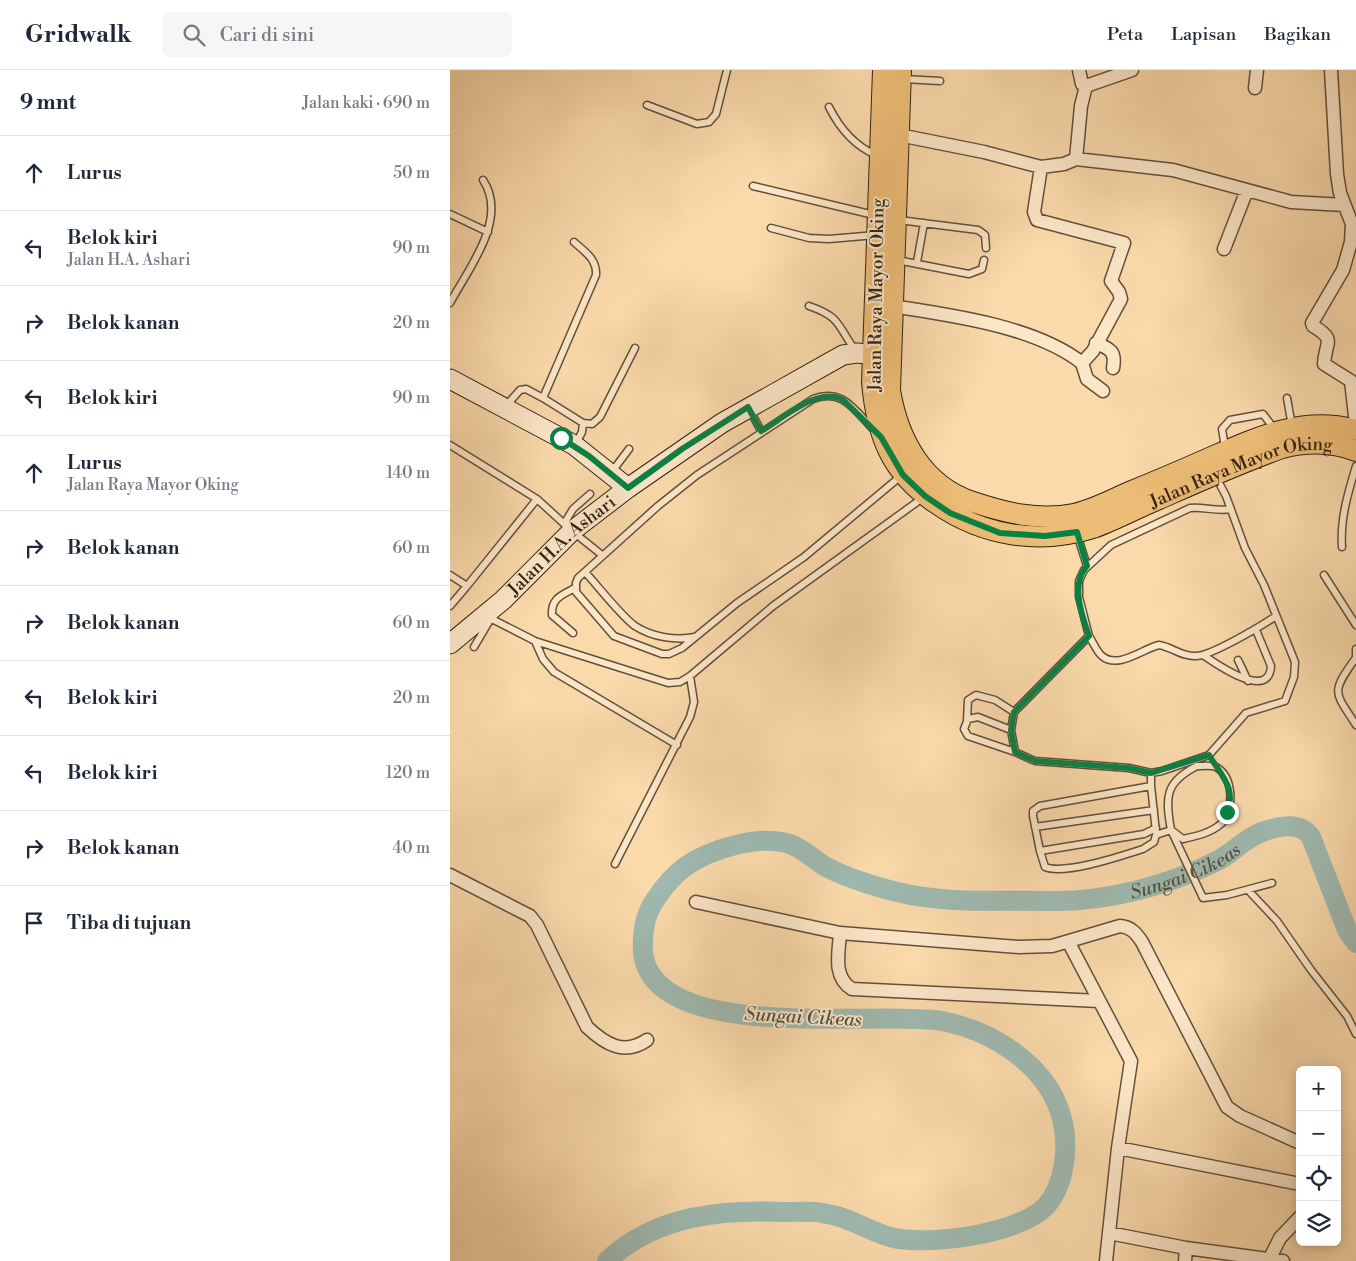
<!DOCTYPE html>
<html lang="id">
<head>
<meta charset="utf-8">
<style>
	:root { --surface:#fff; --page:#f6f6f7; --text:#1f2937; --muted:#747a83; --line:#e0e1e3 }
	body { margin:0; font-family:"Libre Bodoni",serif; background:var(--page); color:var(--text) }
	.controls { position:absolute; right:15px; bottom:15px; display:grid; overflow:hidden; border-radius:8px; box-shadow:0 2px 12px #0003 }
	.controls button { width:45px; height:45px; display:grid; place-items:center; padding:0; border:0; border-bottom:1px solid var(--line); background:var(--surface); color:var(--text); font:25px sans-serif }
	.stop { position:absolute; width:15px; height:15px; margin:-11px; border:4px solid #0b8043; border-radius:50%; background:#fff }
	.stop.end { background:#0b8043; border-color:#fff; box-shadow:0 1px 5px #0008 }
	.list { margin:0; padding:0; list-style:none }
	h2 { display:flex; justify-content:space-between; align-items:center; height:65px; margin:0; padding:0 20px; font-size:21px }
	h2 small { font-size:16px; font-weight:400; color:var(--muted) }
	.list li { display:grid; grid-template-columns:32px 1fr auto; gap:15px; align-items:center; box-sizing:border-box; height:75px; padding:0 20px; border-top:1px solid var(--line) }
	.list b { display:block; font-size:19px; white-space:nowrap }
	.list p { margin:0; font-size:16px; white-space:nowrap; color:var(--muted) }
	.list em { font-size:16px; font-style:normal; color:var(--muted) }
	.icon { flex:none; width:28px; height:28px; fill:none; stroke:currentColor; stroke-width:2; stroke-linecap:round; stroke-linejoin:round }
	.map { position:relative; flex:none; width:906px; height:1191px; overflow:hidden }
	header { display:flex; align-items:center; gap:30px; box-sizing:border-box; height:70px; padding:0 25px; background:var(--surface); border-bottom:1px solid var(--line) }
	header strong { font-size:24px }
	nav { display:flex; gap:28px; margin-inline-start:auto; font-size:18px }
	.search { width:350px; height:45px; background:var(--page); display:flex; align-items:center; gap:12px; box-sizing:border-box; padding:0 18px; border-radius:8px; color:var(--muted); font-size:19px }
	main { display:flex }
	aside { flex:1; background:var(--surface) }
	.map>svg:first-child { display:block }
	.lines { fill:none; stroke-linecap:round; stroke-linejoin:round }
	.river { stroke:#9fb9b0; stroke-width:20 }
	.lane-casing { stroke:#62503a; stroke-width:9 }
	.street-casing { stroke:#62503a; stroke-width:15 }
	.secondary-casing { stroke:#302314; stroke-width:21 }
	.primary-casing { stroke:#302314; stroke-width:22 }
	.lane { stroke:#fce6c8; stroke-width:6 }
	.street { stroke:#fce6c8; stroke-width:12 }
	.secondary { stroke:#fce6c8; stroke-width:19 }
	.primary { stroke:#edbc76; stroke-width:20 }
	.route { stroke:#0b8043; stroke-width:6 }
	.labels { text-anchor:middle; stroke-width:4; stroke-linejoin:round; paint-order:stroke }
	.street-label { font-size:18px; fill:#302314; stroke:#fce6c8 }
	.water-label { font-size:19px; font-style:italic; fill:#515043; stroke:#fce6c8 }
</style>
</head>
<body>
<header>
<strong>Gridwalk</strong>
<div class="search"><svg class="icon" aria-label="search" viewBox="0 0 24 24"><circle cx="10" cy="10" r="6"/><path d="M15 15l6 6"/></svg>Cari di sini</div>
<nav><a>Peta</a><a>Lapisan</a><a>Bagikan</a></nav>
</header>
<main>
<aside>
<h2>9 mnt<small>Jalan kaki · 690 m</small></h2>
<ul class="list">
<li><svg class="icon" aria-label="ahead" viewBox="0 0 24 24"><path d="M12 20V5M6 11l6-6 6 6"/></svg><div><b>Lurus</b></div><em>50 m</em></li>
<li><svg class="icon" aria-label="left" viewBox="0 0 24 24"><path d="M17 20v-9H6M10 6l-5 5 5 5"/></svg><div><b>Belok kiri</b><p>Jalan H.A. Ashari</p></div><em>90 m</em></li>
<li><svg class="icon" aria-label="right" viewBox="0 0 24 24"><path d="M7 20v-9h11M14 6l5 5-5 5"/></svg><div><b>Belok kanan</b></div><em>20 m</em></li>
<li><svg class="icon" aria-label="left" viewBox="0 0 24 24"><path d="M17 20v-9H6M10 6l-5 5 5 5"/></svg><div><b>Belok kiri</b></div><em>90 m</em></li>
<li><svg class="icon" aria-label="ahead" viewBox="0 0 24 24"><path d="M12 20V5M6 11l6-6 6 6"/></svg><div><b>Lurus</b><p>Jalan Raya Mayor Oking</p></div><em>140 m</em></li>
<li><svg class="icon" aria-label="right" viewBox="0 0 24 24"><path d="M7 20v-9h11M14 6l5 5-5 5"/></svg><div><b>Belok kanan</b></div><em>60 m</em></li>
<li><svg class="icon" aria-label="right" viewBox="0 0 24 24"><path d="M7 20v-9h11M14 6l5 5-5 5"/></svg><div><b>Belok kanan</b></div><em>60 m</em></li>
<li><svg class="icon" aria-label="left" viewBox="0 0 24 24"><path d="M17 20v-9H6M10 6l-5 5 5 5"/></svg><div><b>Belok kiri</b></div><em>20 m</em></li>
<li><svg class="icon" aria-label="left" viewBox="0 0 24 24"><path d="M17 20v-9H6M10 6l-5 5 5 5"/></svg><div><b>Belok kiri</b></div><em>120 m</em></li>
<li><svg class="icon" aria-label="right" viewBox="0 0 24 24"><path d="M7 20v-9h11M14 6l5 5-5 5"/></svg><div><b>Belok kanan</b></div><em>40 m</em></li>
<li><svg class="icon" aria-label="arrive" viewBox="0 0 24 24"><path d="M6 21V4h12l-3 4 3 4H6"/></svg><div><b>Tiba di tujuan</b></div></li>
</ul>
</aside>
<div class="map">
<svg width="906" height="1191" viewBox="0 0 906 1191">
	<rect width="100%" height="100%" fill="#fad9ab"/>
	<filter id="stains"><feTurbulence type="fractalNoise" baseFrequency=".004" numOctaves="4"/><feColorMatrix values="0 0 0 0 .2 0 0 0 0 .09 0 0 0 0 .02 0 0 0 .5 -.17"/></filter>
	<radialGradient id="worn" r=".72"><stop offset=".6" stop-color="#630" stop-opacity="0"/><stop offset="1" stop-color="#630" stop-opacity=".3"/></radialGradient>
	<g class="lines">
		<path class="river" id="s1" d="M157,1191C206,1145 272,1139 336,1142C348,1142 360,1141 372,1143C397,1146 417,1160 440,1167C476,1177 570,1164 596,1136C615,1115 619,1076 612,1049C599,996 543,961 492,951C428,940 202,975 193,882C192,864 195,844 205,830C213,818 225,804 236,796C261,779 310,764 340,774C354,779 365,791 378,798C400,809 423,816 447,822C496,834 549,830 600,831C656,832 717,816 767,791C783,783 795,768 812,762C829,756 850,751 861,767L897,860L906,873"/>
		<g class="lane-casing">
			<path id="lane" d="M454,9L490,11
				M197,35L247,54L259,52L266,44L277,0
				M379,37C389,57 405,76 426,85
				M303,116L424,145
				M0,144L38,162
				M449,150L528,160L535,165L536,178
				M321,158L359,168L379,169L426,165
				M447,190L519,204L532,199L534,190
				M467,192L474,153
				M0,233C18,199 59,149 33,110
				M359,236C391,247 387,255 405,280
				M93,328L133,353L132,362L125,375
				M837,328L842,356
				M55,337L70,320L76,319L93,328L146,205C147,189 135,182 124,172
				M300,340L311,361
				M133,353L142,354L150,347L185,278
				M423,359C404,339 392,318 363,329L247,405L208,436L128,508L126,513V522L164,566L212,584H219L232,578L287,533L354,487L451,406
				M0,375L87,429L122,461L152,485
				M775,377L772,359L780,350L813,344L825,360
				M161,403L179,379
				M766,407L776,426L795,478L814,515L845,592L844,607L835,631L796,643L759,685L712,701L701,703L679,698L585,691L565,682L561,660L564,642L639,566L629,527V511L634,500L661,475L740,438C752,436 766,442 781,439
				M114,454L123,439L140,424
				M627,464L637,496
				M892,477C890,449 898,423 906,396
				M135,502C148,516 171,546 185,556C202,567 226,571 245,567
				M0,505L17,516L87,429
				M874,505L906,555
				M0,536L17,516
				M36,546L85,571L218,613L230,612L240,606L323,536L474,427
				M123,563L102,545C101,528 112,525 125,518
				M639,566C643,572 647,582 652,586C668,600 694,578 709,575C722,577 732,587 746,586C761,586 813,555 826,546
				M85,571L93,589L104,602L227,675
				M24,577L40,550
				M906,579V591
				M753,585C765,593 819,632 821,596L806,560
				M905,589C880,624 885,622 906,655
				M788,590L798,611
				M517,651L518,630L526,625L545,630L564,642
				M561,660L528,647L518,649L514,659L518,666L565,682
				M747,696C753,696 762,695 766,697C784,707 784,740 772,753C761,763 747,766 733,769L721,760C715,727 715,712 747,696Z
				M701,703V716L590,736L583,741V746L590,781L694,764L706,758
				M701,716L706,762
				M585,757L704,740
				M590,781L595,797C615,805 671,786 693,779L704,772L706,765L721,760L753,828L777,825L822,813
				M165,794L240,647L244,632L240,606
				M798,820L827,851L861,900L897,946L906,964"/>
		</g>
		<g class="street-casing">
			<path id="street" d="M629,0L632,14L636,16
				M881,0L887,104L890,123L902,154L901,172L893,200L862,253L863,256C887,270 875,272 874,294L901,311L906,355
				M636,16L682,0
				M805,18L807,0
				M449,65L534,82L591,97L614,94L626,89L723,100L841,132L894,135
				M626,89L631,36L636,16
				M591,97L584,142L587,150L674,173L661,211L669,222L671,229L643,281L632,293
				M774,179L797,120
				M442,236C500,245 585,256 632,293L637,309L653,321
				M646,273C661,279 666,282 663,298
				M0,805L80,846L87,855L137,957C155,974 174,986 197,970
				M246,832L390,863L569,877L602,876L670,856C681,857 686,863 692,872L777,1037L790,1046L850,1073
				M390,863C389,882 382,907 402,919L649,931
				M619,873L681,991L668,1078L656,1191
				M668,1078L850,1114
				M659,1163L736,1178L833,1191
				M820,1188L830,1168L850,1147
				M735,1191L736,1178"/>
		</g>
		<g class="secondary-casing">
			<g id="secondary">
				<path d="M0,309L124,375L178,418"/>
				<path id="s2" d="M0,574L53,530L122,461L178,418L272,353L393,285L407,283L438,286"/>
			</g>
		</g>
		<g class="primary-casing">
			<g id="primary">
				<path id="s3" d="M433,0L422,313C427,366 441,403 487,434C533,466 589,475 643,458C665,450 687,438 709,429C750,411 790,393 832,378C856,372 883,372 906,381"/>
				<path d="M451,0L440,320C448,369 473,416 523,432C556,443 589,451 624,444C642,440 660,431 677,423C704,412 730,401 757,389C805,368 853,345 906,360"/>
			</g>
		</g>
		<use href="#lane" class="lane"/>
		<use href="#street" class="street"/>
		<use href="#secondary" class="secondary"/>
		<use href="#primary" class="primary"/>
	</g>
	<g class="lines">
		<path class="route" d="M111,368L139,386L178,418L232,379L298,337L311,361C333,348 369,316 393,330L431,367L453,405L475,426L500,443L550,463L595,466L627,462L637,496C620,514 632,546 639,566L564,642L561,660L565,682L585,691L679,698L701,703L759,685C770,704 787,718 777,742"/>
	</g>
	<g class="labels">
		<g class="street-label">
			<text transform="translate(426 225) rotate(-89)" y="6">Jalan Raya Mayor Oking</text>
			<text dy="6" stroke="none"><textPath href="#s3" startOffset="779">Jalan Raya Mayor Oking</textPath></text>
			<text dy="6" stroke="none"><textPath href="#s2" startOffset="149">Jalan H.A. Ashari</textPath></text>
		</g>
		<g class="water-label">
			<text dy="7" stroke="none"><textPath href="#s1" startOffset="1665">Sungai Cikeas</textPath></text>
			<text transform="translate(353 946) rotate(3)" y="7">Sungai Cikeas</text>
		</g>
	</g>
	<rect width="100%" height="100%" filter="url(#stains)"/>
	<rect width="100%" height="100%" fill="url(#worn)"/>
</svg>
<div class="controls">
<button>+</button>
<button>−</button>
<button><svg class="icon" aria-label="locate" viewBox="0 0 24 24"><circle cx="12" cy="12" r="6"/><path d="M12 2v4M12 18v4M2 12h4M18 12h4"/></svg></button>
<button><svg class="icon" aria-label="layers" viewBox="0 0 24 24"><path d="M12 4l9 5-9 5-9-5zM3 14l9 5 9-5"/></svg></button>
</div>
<div class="stop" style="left:111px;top:368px"></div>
<div class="stop end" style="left:777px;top:742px"></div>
</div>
</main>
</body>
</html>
